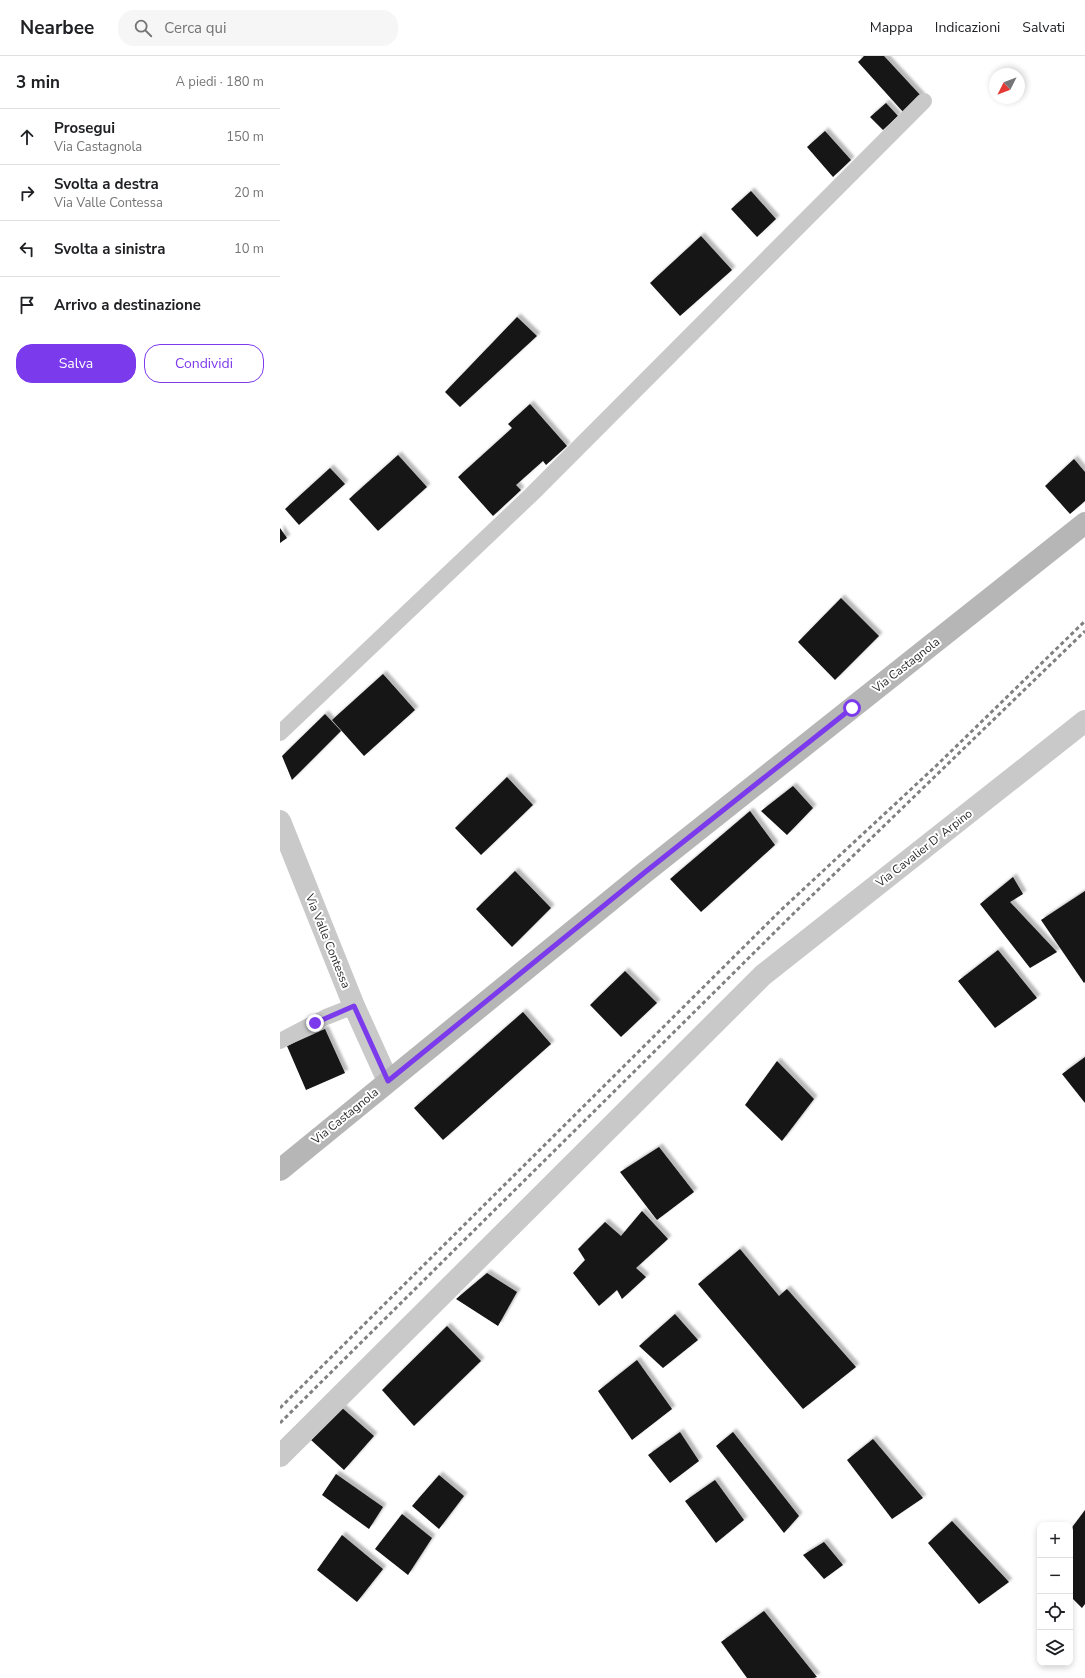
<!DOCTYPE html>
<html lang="it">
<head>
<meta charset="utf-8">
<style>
	:root { --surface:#fff; --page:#f6f6f6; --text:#202124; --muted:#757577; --line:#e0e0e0; --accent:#7c3aed }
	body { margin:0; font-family:"Nunito Sans",sans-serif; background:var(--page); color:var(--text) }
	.controls { position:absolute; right:12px; bottom:12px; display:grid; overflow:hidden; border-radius:8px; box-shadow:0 2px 6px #0003 }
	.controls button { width:36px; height:36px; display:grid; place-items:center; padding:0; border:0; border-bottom:1px solid var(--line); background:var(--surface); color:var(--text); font:20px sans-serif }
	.compass { position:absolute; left:709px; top:12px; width:36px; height:36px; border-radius:50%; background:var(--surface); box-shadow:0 2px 6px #0003; rotate:228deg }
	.stop { position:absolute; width:12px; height:12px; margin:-9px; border:3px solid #7c3aed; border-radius:50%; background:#fff }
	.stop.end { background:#7c3aed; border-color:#fff; box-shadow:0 1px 4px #0008 }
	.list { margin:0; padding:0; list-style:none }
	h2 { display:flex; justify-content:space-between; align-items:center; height:52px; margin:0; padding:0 16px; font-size:17px }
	h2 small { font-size:13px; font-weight:400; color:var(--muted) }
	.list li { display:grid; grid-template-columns:26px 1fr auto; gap:12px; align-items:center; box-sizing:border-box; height:56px; padding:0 16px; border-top:1px solid var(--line) }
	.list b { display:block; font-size:15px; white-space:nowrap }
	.list p { margin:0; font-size:13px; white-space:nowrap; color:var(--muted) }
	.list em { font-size:13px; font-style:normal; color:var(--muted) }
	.actions { display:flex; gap:8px; padding:12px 16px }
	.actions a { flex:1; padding:9px 0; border:1px solid var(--accent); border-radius:16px; text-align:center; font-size:14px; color:var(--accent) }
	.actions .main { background:var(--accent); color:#fff }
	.icon { flex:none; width:22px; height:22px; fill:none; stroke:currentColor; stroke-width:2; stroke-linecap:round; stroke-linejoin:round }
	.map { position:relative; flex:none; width:805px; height:1622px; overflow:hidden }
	header { display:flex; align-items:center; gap:24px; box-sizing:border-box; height:56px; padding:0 20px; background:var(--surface); border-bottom:1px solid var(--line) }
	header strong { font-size:19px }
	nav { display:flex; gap:22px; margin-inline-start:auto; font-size:14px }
	.search { width:280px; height:36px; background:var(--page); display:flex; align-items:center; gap:10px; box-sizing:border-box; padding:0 14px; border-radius:16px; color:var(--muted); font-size:15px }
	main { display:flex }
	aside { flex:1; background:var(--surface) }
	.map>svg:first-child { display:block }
	.building { fill:#131313; filter:url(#shadow) }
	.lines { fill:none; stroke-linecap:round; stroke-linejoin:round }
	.service { stroke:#c9c9c9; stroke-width:16 }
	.minor { stroke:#c9c9c9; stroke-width:22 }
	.secondary { stroke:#b6b6b6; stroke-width:22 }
	.rail { stroke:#818181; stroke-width:3; stroke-dasharray:4 3; stroke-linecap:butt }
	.route { stroke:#7c3aed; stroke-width:5 }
	.labels { text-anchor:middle; stroke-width:4; stroke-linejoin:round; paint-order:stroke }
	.street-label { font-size:12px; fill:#2c2c2c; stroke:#fff }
</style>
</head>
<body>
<header>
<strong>Nearbee</strong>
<div class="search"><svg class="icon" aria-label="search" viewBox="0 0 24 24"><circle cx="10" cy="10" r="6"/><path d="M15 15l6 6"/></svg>Cerca qui</div>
<nav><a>Mappa</a><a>Indicazioni</a><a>Salvati</a></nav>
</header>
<main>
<aside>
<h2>3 min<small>A piedi · 180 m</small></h2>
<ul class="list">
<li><svg class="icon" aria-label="ahead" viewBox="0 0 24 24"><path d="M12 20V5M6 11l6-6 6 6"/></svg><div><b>Prosegui</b><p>Via Castagnola</p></div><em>150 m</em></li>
<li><svg class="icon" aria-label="right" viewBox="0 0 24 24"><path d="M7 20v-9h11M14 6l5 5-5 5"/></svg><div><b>Svolta a destra</b><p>Via Valle Contessa</p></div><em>20 m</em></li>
<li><svg class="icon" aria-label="left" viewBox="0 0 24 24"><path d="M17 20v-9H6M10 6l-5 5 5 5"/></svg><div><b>Svolta a sinistra</b></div><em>10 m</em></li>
<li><svg class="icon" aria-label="arrive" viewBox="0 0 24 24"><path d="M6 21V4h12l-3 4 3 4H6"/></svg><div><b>Arrivo a destinazione</b></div></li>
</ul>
<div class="actions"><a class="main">Salva</a><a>Condividi</a></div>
</aside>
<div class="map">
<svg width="805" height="1622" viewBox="0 0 805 1622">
	<defs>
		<filter id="shadow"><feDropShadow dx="3.5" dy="-3.5" stdDeviation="1" flood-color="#0004"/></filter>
	</defs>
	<rect width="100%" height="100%" fill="#fff"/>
	<path class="building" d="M584,0H604L642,41L624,57L578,6Z
		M606,47L618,60L603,74L590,61Z
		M545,75L571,104L553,121L527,91Z
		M471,135L496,163L477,181L451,153Z
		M421,180L452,214L400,260L370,227Z
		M237,261L257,280L180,351L165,336Z
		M250,348L287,390L266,409L263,405L236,429L241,434L213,460L178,421L232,372L228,368Z
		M118,399L147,431L98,475L69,443Z
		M794,403L805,416V445L790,458L765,430Z
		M50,412L65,428L19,469L5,453Z
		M0,472L7,482L0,487Z
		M561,542L599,580L555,624L518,586Z
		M103,618L135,654L84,700L52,664Z
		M45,658L61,675L12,724L2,700Z
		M227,721L253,749L201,799L175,772Z
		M513,730L533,752L507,779L481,755Z
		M470,755L495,789L421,856L390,823Z
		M235,815L271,852L232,891L196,853Z
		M733,821L743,838L730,846L777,896L750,912L700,848Z
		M805,835V926L804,927L761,864Z
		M718,894L757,942L715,972L678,925Z
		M345,915L377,947L341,981L310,949Z
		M243,956L271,988L163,1084L134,1052Z
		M45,973L65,1017L26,1034L7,990Z
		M805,1001V1047L782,1018Z
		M497,1005L534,1043L502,1085L465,1049Z
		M379,1091L414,1136L377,1164L340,1116Z
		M362,1155L388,1183L356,1212L366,1221L342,1243L337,1234L319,1250L293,1217L305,1204L298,1193L325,1166L341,1180Z
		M460,1193L499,1240L507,1233L576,1311L523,1353L418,1228Z
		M207,1217L237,1236L218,1270L176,1243Z
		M395,1258L418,1284L383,1312L359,1290Z
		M167,1270L201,1305L134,1370L102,1334Z
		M357,1304L392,1353L352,1384L318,1335Z
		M61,1351L94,1380L64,1414L31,1384Z
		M400,1376L419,1405L390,1427L368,1399Z
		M453,1376L519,1460L504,1477L436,1390Z
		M593,1383L643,1442L612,1463L567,1404Z
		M56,1418L103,1451L89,1473L42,1439Z
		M159,1419L184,1440L159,1473L132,1450Z
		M435,1424L464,1464L436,1487L405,1445Z
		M805,1454V1548L802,1552L790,1540V1474Z
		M122,1458L152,1482L128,1519L95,1493Z
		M672,1465L729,1526L699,1548L648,1487Z
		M62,1479L103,1513L77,1546L37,1514Z
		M544,1486L563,1509L544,1523L523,1499Z
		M484,1555L537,1621L534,1622H467L441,1586Z"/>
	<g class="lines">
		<path class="service" d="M0,677L251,439L644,45
			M0,985L46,961L74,950"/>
		<path class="minor" d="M0,765L74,950L108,1025
			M0,1400L483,919L805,665"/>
		<path class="secondary" d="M0,1114L364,817L805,467"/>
		<path class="rail" d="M0,1352L501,854L656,710L805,565
			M0,1367L512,859L805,575"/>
	</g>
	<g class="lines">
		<path class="route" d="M35,967L74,950L108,1025L364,817L572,652"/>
	</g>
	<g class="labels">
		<g class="street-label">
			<text transform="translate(626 609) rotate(-38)" y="4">Via Castagnola</text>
			<text transform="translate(644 792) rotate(-38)" y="4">Via Cavalier D' Arpino</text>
			<text transform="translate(48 885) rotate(68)" y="4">Via Valle Contessa</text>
			<text transform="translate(65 1060) rotate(-39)" y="4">Via Castagnola</text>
		</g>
	</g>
</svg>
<div class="controls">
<button>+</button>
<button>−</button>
<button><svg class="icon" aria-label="locate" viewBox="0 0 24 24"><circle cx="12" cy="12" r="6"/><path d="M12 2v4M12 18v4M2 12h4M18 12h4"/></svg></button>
<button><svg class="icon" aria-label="layers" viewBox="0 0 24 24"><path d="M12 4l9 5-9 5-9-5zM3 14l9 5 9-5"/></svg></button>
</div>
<svg class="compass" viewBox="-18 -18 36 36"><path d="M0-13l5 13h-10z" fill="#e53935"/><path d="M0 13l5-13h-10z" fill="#757577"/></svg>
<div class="stop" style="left:572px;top:652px"></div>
<div class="stop end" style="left:35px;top:967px"></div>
</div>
</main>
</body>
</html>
